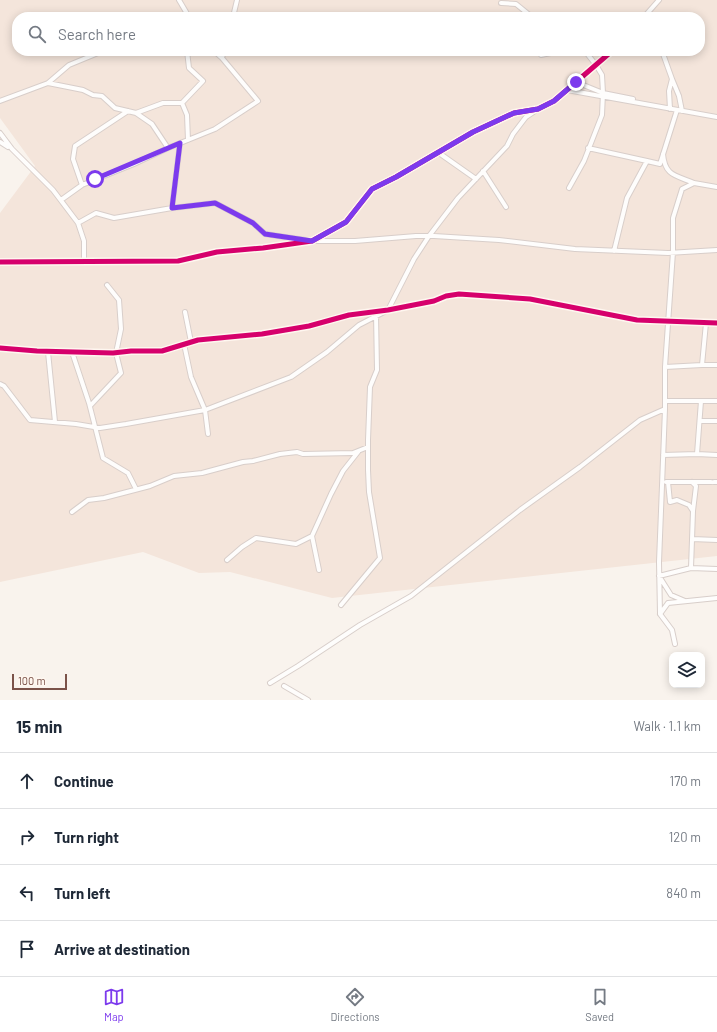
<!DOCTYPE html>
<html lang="en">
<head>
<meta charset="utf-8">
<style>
	:root { --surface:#fff; --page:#f2f2f3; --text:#1f2937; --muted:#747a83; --line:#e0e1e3; --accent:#7c3aed }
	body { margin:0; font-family:Barlow,sans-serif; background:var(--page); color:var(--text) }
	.controls { position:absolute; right:12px; bottom:12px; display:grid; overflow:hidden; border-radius:8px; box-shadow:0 2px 10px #0003 }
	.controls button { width:36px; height:36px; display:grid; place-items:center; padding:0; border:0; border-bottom:1px solid var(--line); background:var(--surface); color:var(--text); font:20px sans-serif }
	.scale { position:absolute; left:12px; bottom:10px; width:55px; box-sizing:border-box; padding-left:4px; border:2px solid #7b5249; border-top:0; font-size:11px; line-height:14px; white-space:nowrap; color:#7b5249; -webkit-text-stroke:3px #fff7f0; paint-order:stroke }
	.stop { position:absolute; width:12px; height:12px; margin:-9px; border:3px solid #7c3aed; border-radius:50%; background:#fff }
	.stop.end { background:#7c3aed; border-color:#fff; box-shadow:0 1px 4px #0008 }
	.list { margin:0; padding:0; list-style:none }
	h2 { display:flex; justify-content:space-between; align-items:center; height:52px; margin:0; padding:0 16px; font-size:17px }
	h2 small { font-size:13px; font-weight:400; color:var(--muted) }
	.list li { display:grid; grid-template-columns:26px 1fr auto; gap:12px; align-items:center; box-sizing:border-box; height:56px; padding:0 16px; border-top:1px solid var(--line) }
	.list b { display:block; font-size:15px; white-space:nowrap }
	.list em { font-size:13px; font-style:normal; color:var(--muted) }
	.icon { flex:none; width:22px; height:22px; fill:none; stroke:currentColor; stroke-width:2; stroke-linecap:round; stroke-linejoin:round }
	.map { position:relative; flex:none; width:717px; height:700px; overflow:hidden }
	.search { position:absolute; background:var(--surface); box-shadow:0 2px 10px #0003; left:12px; right:12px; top:12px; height:44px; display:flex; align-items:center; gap:10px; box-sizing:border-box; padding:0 14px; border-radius:16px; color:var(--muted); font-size:15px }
	.sheet { height:276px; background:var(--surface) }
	nav { display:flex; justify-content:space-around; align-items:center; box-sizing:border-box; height:56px; border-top:1px solid var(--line); background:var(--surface); font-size:11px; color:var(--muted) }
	nav a { display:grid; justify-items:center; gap:2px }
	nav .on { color:var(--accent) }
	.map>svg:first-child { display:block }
	.residential { fill:#f4e5db; fill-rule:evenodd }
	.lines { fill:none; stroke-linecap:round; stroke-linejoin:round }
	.street-casing { stroke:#d8ceca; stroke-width:6 }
	.street { stroke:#fefdfc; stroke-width:4 }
	.cycleway-casing { stroke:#fff7f0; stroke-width:8 }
	.cycleway { stroke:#d6006c; stroke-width:5 }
	.route { stroke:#7c3aed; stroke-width:5 }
</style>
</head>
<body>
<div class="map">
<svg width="717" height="700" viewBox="0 0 717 700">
	<rect width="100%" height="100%" fill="#f9f3ed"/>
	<path class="residential" d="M0,0H717V556L332,598L230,572L199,573L143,552L0,582V213L35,166L0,118ZM17,17H700V51H17Z"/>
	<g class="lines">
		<g class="street-casing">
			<path id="street" d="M179,0L189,17
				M501,3L516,4L532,17
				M233,17L237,0
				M644,17L659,0
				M187,51L189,68L203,81L182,103L187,115L188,140
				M662,51L672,79L669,91L670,109
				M541,55L560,51
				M222,58L224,51
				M672,79L679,96L682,111
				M576,82L603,93L633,99
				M48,83L83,90L93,95L102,96L115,108L136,113L152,124L168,148L215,129L258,101L222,58L214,51
				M567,90L717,117
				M0,101L48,83L69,65L103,51
				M128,111L75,146L73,159L82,185L134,164L168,148
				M136,113L163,103H182
				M0,133L12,149L53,190L78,223L84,241V261
				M0,142L8,147
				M588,148L647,161
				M439,153L476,179
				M663,154C665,176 675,175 694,183L682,189L673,218V252L665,367V409L659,562L660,614L672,630L675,644
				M483,171L506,207
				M694,183L717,187
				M569,188L584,161L602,115L603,93L602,75L596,65L585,51
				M61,200L82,185
				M172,208L180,143
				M78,223L96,213L114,218L172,208L215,203L253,223L265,234L312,241H355L416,236H434L499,240L575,249L668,253L717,250
				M614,251L627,198L647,161L660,164L677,110
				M0,262L178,261L217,252L263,248L312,241L346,222L372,189L396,177L473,132L514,113L538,109L554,101L612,51
				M185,312L191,342
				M706,323L702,365H717
				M184,344L191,377L205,410L208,434
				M0,348L37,351L113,353L131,351H162L198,340L262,334L309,326L349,315L388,310L434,301L446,296L459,294L530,299L637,320L717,323
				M48,352L55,422
				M72,352L89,403L103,458L128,473L136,489
				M665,367L702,365
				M0,384L4,386L30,420L76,424L100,428L126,424L205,410L291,377L327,352L359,325L388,310L414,259L429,236L458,198L507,146L513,134L526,117L538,109
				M665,401H717
				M90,406L121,373L116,353L121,329L119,300L107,285
				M700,421H717
				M697,454L717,455
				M663,455L697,454L701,401
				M666,482H711
				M668,482L670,502L677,500L689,505L693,511L696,486L692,482
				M714,482H717
				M72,512L88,500L104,498L150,486L174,476L202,473L243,462L253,461L280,454L297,452L303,454L353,453L368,447
				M312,536L319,570
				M692,539L717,540
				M227,560L242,547L256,538L296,544L312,536L331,494L343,471L358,452
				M691,568L717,569
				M685,601L671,595L659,576L691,568L693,511
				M341,605L380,558L369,492L368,470V440L370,387L377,370L376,314
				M660,614L668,603L717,598
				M270,683L298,666L360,625L411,596L520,510L580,467L640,420L665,409
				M284,686L308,700"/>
		</g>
		<use href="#street" class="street"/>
		<g class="cycleway-casing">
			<path id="cycleway" d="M0,262L178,261L217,252L263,248L312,241L346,222L372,189L396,177L473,132L514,113L538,109L554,101L612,51
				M0,348L37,351L113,353L131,351H162L198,340L262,334L309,326L349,315L388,310L434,301L446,296L459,294L530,299L637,320L717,323"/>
		</g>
		<use href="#cycleway" class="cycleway"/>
	</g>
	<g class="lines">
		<path class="route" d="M95,179L180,143L172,208L215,203L253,223L265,234L312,241L346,222L372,189L396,177L473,132L514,113L538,109L554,101L576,82"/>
	</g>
</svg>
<div class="controls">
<button><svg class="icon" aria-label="layers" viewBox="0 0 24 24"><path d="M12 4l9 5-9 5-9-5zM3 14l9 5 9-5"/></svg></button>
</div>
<div class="scale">100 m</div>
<div class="stop" style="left:95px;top:179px"></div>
<div class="stop end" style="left:576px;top:82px"></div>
<div class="search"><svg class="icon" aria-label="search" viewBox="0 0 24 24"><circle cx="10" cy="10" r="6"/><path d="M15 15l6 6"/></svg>Search here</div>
</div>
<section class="sheet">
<h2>15 min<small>Walk · 1.1 km</small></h2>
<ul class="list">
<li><svg class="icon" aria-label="ahead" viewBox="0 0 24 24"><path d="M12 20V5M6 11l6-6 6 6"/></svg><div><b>Continue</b></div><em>170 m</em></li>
<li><svg class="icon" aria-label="right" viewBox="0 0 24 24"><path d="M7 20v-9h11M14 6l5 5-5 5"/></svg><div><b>Turn right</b></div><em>120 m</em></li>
<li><svg class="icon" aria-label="left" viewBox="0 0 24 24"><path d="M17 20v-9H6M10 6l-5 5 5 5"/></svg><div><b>Turn left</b></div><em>840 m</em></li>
<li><svg class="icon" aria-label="arrive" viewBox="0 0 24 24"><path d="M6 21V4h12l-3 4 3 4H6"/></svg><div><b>Arrive at destination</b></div></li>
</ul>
</section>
<nav>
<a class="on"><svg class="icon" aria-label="map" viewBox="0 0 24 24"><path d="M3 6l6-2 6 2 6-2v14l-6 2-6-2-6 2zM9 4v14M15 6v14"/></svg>Map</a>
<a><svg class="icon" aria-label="directions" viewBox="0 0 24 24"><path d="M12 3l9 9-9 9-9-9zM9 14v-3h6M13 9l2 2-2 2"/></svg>Directions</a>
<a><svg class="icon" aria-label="saved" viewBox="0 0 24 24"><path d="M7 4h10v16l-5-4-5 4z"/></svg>Saved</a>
</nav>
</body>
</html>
